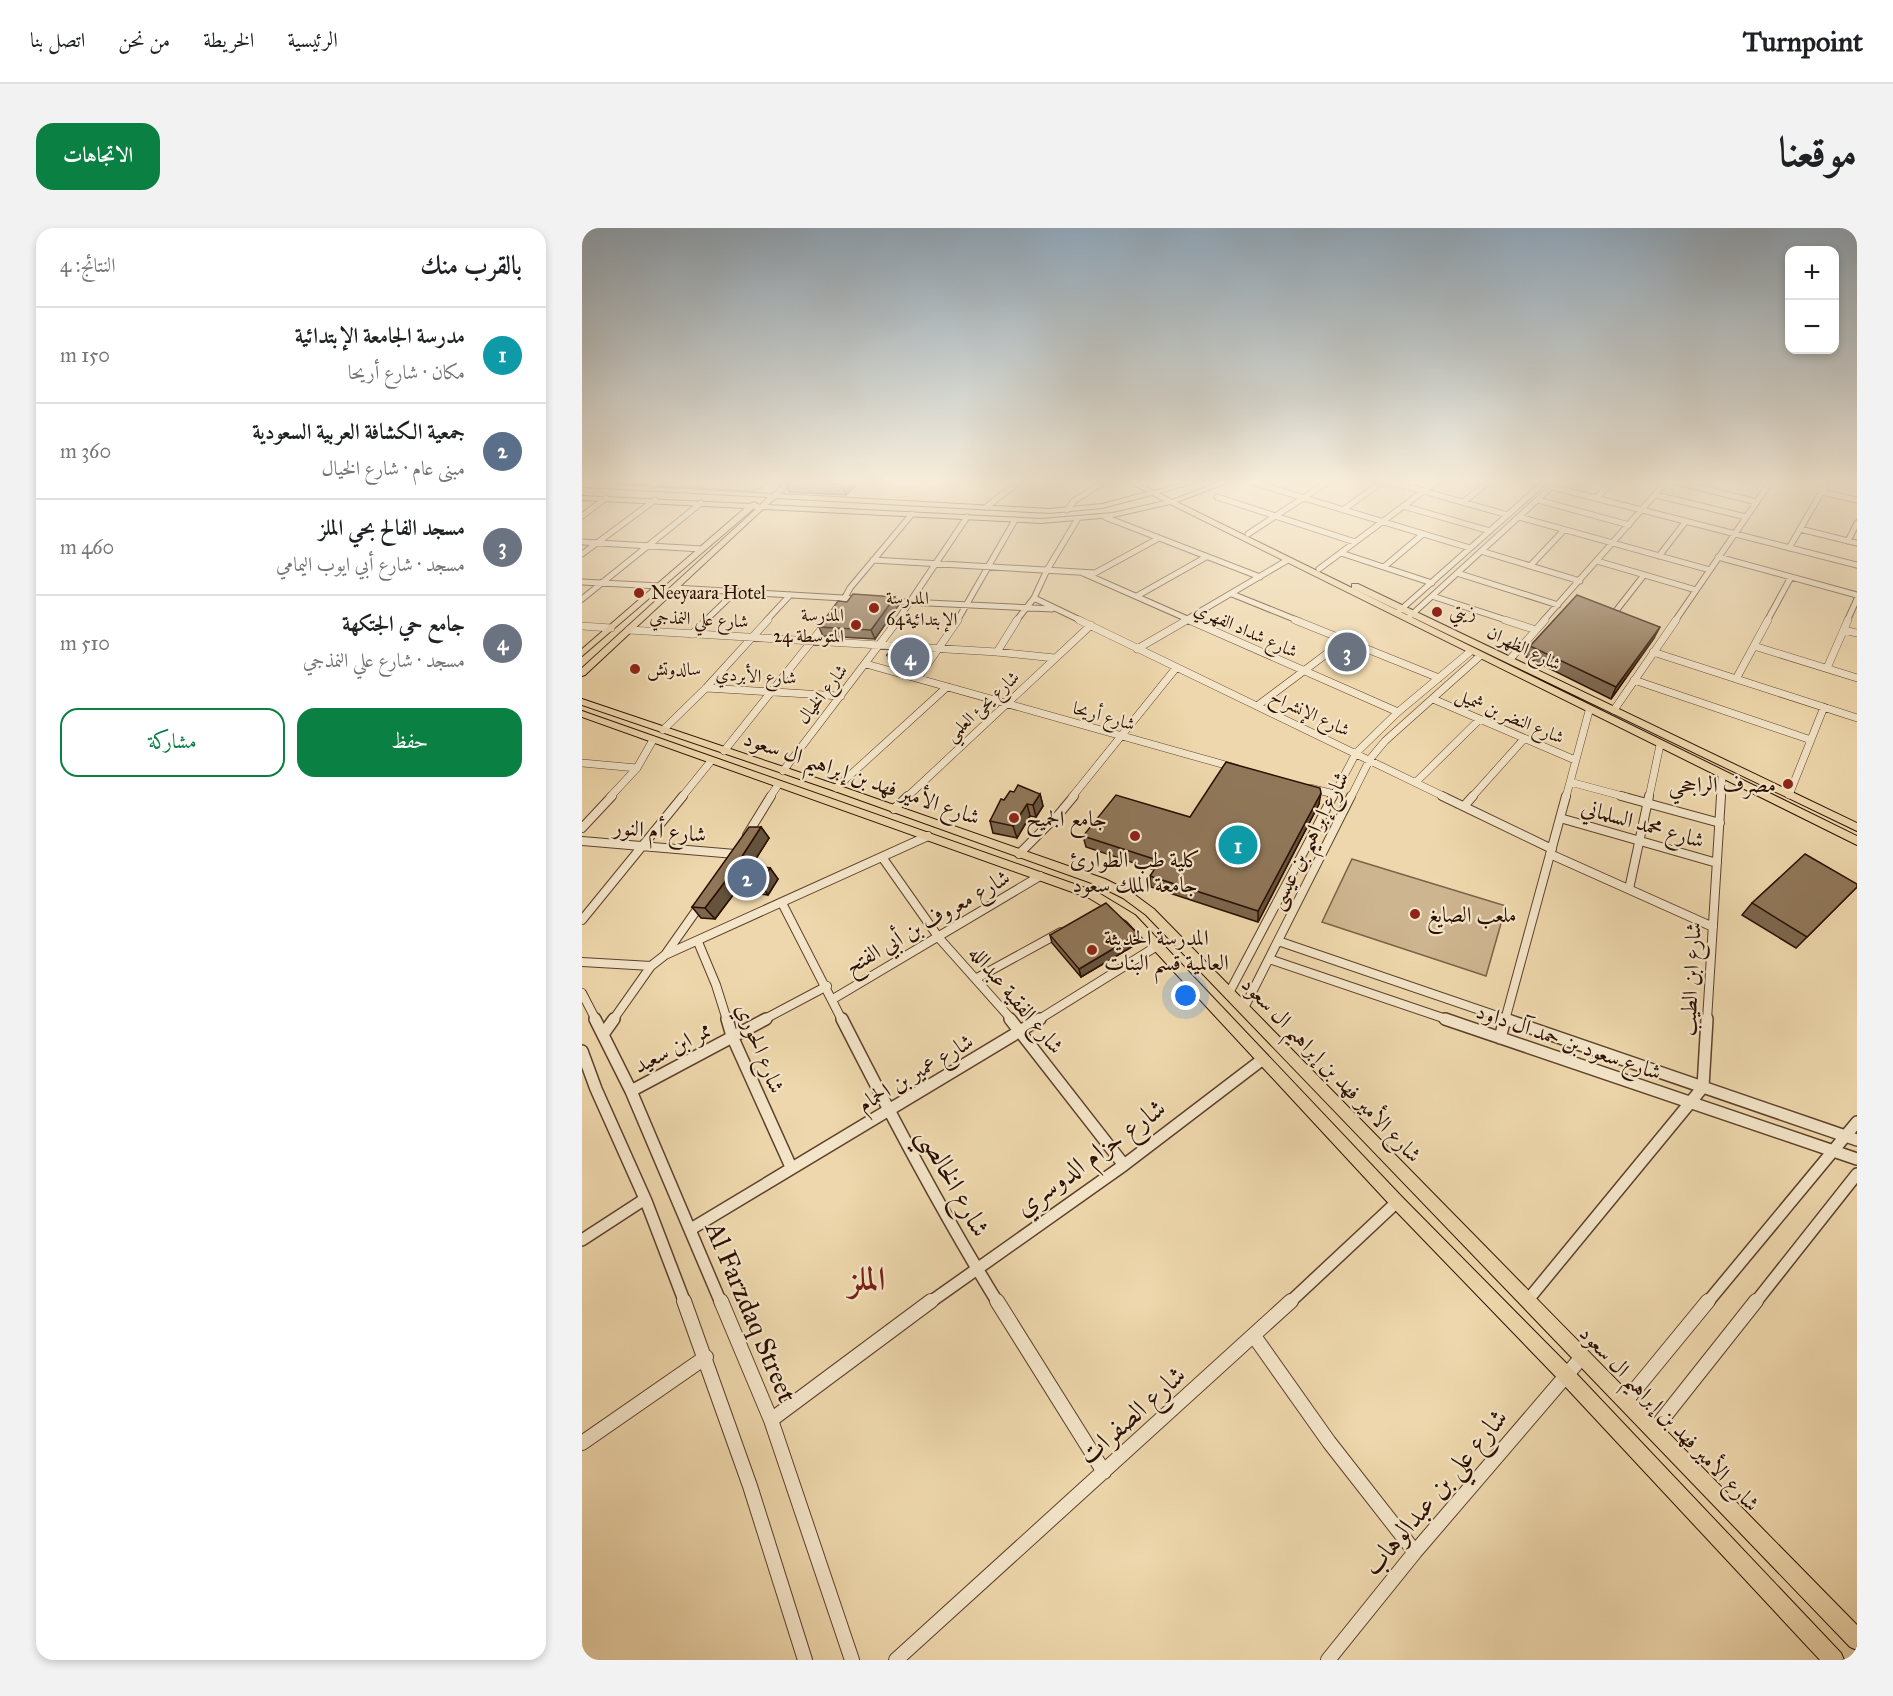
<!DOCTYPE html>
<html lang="ar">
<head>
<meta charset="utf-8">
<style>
	:root { --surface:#fff; --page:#f2f2f2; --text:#202124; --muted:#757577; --line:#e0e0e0; --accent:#0b8043 }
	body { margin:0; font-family:"IM FELL Great Primer",Amiri,serif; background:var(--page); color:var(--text); direction:rtl }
	.controls { position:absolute; right:18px; top:18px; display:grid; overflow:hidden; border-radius:12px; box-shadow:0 3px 9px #0003 }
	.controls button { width:54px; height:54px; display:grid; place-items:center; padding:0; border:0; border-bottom:2px solid var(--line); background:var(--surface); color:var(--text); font:30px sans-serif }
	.you { position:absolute; left:604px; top:768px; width:21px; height:21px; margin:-15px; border:4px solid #fff; border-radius:50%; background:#1a73e8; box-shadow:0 0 0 9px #1a73e833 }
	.badge { display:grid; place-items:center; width:39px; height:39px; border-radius:50%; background:var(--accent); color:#fff; font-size:20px; font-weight:700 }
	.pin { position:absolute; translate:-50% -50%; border:3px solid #fff; box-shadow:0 2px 6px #0006 }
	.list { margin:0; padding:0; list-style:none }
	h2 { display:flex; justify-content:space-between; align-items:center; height:78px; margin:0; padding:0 24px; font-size:26px }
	h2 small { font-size:20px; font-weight:400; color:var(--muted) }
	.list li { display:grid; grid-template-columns:39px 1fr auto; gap:18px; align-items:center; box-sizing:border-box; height:96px; padding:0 24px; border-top:2px solid var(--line) }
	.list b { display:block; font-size:22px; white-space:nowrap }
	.list p { margin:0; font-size:20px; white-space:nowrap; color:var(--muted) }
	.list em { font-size:20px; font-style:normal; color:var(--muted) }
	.actions { display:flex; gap:12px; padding:18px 24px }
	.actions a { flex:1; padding:14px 0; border:2px solid var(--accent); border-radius:18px; text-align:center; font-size:21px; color:var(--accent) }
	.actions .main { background:var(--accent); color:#fff }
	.map { position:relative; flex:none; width:1275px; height:1432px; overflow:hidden; direction:ltr; border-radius:18px }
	header { display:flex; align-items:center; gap:36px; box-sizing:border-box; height:84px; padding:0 30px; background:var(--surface); border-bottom:2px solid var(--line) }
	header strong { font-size:28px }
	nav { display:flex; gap:33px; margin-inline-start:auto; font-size:21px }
	.intro { display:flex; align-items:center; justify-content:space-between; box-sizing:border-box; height:144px; padding:0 36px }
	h1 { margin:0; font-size:42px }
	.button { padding:15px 27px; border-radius:18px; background:var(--accent); color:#fff; font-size:21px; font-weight:700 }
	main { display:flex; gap:36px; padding:0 36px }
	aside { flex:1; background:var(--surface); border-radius:18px; box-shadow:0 3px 9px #0003 }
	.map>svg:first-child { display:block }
	.green { fill:#cdb58f; stroke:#7c6248; stroke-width:1.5 }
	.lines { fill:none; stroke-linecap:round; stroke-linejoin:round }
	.minor-far4-casing { stroke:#5c412b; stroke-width:7 }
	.minor-far3-casing { stroke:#5c412b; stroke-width:8 }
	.minor-far2-casing { stroke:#5c412b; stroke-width:10 }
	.minor-far1-casing { stroke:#5c412b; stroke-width:14 }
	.minor-casing { stroke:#5c412b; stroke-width:16 }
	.major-casing { stroke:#2b0f00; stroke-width:2 }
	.minor-far4 { stroke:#f4e5c9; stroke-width:5 }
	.minor-far3 { stroke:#f4e5c9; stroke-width:7 }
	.minor-far2 { stroke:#f4e5c9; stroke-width:8 }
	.minor-far1 { stroke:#f4e5c9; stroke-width:11 }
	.minor { stroke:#f4e5c9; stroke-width:14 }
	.major { fill:#eed7ac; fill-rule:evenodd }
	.wall { fill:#7c664d; stroke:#2b0f00; stroke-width:1.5 }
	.shaded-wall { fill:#65533e; stroke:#2b0f00; stroke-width:1.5 }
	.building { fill:#907759; stroke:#2b0f00; stroke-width:1.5 }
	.poi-dot { fill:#8f2418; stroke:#f4e5c9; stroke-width:2 }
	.labels { text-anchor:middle; stroke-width:4.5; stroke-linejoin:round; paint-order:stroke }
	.far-poi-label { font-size:18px; fill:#2b0f00; stroke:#f4e5c9; text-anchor:start }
	.far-street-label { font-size:18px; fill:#2b0f00; stroke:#f4e5c9 }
	.street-label { font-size:22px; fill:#2b0f00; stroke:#f4e5c9 }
	.poi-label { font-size:22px; fill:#2b0f00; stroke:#f4e5c9; text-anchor:start }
	.near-street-label { font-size:27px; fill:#2b0f00; stroke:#f4e5c9 }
	.near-district-label { font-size:33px; font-weight:bold; fill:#7a1f14; stroke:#f4e5c9 }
</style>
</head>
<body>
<header>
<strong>Turnpoint</strong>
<nav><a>الرئيسية</a><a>الخريطة</a><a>من نحن</a><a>اتصل بنا</a></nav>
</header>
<div class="intro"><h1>موقعنا</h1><a class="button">الاتجاهات</a></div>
<main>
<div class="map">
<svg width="1275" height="1432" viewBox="0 0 1275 1432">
	<rect width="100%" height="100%" fill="#eed7ac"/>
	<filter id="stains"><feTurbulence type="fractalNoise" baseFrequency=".00333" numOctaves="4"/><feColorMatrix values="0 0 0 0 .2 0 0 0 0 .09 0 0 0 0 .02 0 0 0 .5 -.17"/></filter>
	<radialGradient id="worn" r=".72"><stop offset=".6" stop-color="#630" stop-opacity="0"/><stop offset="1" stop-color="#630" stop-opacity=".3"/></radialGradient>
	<path class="green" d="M83,253H187L178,261L170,263L76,258Z
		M770,631L924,678L904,748L740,694Z"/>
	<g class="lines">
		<g class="minor-far4-casing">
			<path id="minor-far4" d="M666,253L888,320
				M806,253L926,287
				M1091,253L1175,274
				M1263,253L1275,256
				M970,259L1275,337
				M1240,264L1275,272
				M1074,267L1164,289
				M635,269L773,314
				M1014,270L1031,253
				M956,272L1047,297
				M881,274L908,253
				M821,278L908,303
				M404,279L438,253
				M485,282L492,273L523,253
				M761,282L801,253
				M0,288L24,270
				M523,289L678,349
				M937,289L1128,342
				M1218,301L1275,315
				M666,306L747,253
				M1266,313L1275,295
				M0,314L120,321
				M1207,320L1246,253
				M899,323L998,353
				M759,325L850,355
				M0,326L73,272
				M1077,328L1104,293
				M1136,329L1275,367
				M291,332L513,345L577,310
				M1015,333L1114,362
				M948,338L982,302
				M802,339L841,306
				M737,341L855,253
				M501,345L610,393
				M875,345L976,377
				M0,354L78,358
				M92,360L278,371
				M650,366L717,393
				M555,368L624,329
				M850,368L927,393
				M452,370L500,393
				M0,371L119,275
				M261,373L268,360L330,286
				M304,373L470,381
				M815,385L964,253
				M1030,388L1062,347
				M826,390L976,253
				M123,393L152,365
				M184,393L208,367
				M315,393L385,289
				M375,393L433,292
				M434,393L452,370L465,342L495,292
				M602,393L704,333
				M961,393L1085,253
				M1093,393L1189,253
				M1185,393L1209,349
				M1265,393L1275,371"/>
		</g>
		<g class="minor-far3-casing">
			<path id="minor-far3" d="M497,392L863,569
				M607,392L816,484
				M713,392L857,450
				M923,392L954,402
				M0,398L29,400
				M47,402L415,424L473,430
				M1262,402L1275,405
				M110,406L125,392
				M1172,418L1275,450
				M555,421L605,392
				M415,424L435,392
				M1071,424L1275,490
				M928,431L963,392
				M284,436L654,540
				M1245,440L1266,392
				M336,450L376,392
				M1154,451L1186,392
				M1052,452L1229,512
				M124,460L259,468
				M851,471L993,532
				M675,478L763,412
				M1032,482L1094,392
				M81,502L124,460L186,392
				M142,523L245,394
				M0,535L55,540
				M201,543L316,392
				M834,554L897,492
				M988,554L1044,569
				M254,560L365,459
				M728,560L752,566
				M1207,567L1242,479
				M28,569L55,540L71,512
				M100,569L129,533
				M188,569L196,557
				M325,569L509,397
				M490,569L594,440
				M751,569L774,525L816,484L889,423
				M769,569L788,531L803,513L898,428
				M890,569L942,511
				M984,569L1007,483
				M1067,569L1078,517
				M1139,569L1140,547"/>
		</g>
		<g class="minor-far2-casing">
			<path id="minor-far2" d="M860,568L970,621
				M1039,568L1138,595
				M883,577L891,568
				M312,581L326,568
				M978,590L1135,635
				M0,600L30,568
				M165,607L189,568
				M0,613L153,626
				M437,626L477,586L492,568
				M968,626L1131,699
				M300,629L357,710L430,792
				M1047,661L1067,568
				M200,675L260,792
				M0,692L101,568
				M696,713L927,792
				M116,714L134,757L145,792
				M83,727L346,608
				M687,731L867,792
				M0,734L69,738
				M395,750L479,704
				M0,765L14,792
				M647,765L751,568
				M251,771L458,648
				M662,780L769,568
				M31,792L69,738L83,727L121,673
				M181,792L245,758
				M456,792L575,718
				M923,792L984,568
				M1125,792L1139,568"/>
		</g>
		<g class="minor-far1-casing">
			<path id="minor-far1" d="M13,791L49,863L139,1075
				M145,791L150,808L209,939
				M260,791C309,887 359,983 416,1075
				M428,791L542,937
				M863,791L1275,931
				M923,791L1275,912
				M22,805L32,791
				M918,810L923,791
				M0,823L14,861L64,973L103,1075
				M49,863L184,791
				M109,1001L458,791
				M0,1012L63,971
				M945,1073L1121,859L1125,791
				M347,1075L542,937L681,831
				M707,1075L815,974
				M1125,1075L1275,894
				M1173,1075L1275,946"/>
		</g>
		<g class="minor-casing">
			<path id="minor" d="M102,1073L168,1258L223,1432
				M139,1073L189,1192L270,1432
				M415,1073L522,1244
				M672,1108L747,1214L833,1324
				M1043,1174L1126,1073
				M189,1192L349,1073
				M1071,1203L1174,1073
				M0,1215L124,1129
				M314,1432L709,1073
				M746,1432L833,1324L1000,1129"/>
		</g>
		<g class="major-casing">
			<path id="major" d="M204,253H211L198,266L468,281L520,276L565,264L544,253H553L572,263L608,253H620L577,265L590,272L640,253H650L595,274L1275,608V617L588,276L531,289L459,295L181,281L3,447L0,448V440L174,281H171L0,428V421L163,280L0,272V268L168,276L172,274L178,277L186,269L0,259V255L191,266ZM570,267L583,273L531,285L459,291L186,277L194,270L468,285L520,280Z
				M770,356H776L1275,595V603L770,360Z
				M0,471L258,558L523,651L549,664L572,681L1275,1397V1422L1268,1419L564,687L541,670L515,657L250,562L0,477Z
				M0,483L515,664L553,687L820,969L990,1141L1259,1425L1262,1432H1238L978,1153L810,979L545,693L507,670L0,489Z"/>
		</g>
		<use href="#minor-far4" class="minor-far4"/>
		<use href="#minor-far3" class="minor-far3"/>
		<use href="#minor-far2" class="minor-far2"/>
		<use href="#minor-far1" class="minor-far1"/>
		<use href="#minor" class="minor"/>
		<use href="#major" class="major"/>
	</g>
	<path class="wall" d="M13,253H72L67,257Z
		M278,253L264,267L207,264L203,254Z
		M316,378L293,411L241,408L237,399Z
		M1072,410L1029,471L944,429L948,418Z
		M781,416L780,425L772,432H767L753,427L754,418Z
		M342,417L345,425L335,442L308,436L305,427Z
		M458,566L461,578L454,589L448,588L435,610L411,605L408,593L422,572Z
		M737,576L676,694L569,659L568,648L573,642L504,619L501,608L608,589Z
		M179,599L187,610L170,637L188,640L196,651L186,667L154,663L133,691L119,690L110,679Z
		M1275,659L1214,720L1160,687L1170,675Z
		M468,707L558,714L499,749L470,715Z"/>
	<path class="shaded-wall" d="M264,253H278L264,267L260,257Z
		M313,369L316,378L293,411L289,402Z
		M1078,399L1072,410L1029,471L1034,459Z
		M781,416L780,425L772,432H767L768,423Z
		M342,417L345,425L335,442L332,433Z
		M739,565L737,576L676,694V683Z
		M458,566L461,578L454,589L451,577Z
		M445,576L448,588L435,610L431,598Z
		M179,599L187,610L163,648L155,636Z
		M188,640L196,651L186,667L178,655Z
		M145,651L154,663L133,691L123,680Z
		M556,706L558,714L499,749L497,741Z"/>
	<path class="building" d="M203,253H264L260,257Z
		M271,366L313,369L289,402L237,399L256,373L265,374Z
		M995,367L1078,399L1034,459L948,418Z
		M765,410L781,416L773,423H768L754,418Z
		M314,415L342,417L332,433L305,427Z
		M644,534L738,560L739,565L676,683L568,648L578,633L501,608L534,567L608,589Z
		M436,557L458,566L451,577L445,576L431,598L408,593L419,571L422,572L428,563L432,564Z
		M167,599H179L155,636L188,640L178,655L145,651L123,680L110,679Z
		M1223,626L1275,656V659L1225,709L1170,675Z
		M524,675L556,706L497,741L468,707Z"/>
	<linearGradient id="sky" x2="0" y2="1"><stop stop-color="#90a7b9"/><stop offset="0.56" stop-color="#f7edda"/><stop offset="1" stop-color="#f7edda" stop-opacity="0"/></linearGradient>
	<rect width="1275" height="454" fill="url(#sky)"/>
	<g class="poi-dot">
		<circle cx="57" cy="365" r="6"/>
		<circle cx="292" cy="380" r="6"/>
		<circle cx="855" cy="384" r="6"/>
		<circle cx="274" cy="397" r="6"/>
		<circle cx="53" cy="441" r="6"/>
		<circle cx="1206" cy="556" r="6"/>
		<circle cx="432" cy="590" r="6"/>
		<circle cx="553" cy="608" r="6"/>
		<circle cx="833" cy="686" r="6"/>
		<circle cx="510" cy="722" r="6"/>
	</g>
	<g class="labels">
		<g class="far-poi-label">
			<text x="69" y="371">Neeyaara Hotel</text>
			<text x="304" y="376">المدرسة<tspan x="304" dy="21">الإبتدائية64</tspan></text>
			<text x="867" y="390">زيتي</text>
			<text x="262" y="393" text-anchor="end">المدرسة<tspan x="262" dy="21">المتوسطة 24</tspan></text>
			<text x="65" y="447">سالدوتش</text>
		</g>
		<g class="far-street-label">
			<text transform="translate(117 391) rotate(3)" y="6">شارع علي النمذجي</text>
			<text transform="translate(664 402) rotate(24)" y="6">شارع شداد الفهري</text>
			<text transform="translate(942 420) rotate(26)" y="6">شارع الظهران</text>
			<text transform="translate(174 448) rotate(3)" y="6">شارع الأبردي</text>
			<text transform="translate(240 466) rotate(-52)" y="6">شارع الخيال</text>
			<text transform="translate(400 478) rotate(-43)" y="6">شارع يحئ العلمي</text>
			<text transform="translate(728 485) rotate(25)" y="6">شارع الإنشراح</text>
			<text transform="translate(522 488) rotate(16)" y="6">شارع أريحا</text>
			<text transform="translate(928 488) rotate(23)" y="6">شارع النضر بن شميل</text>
		</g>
		<g class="street-label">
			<text transform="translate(280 549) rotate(19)" y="8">شارع الأمير فهد بن إبراهيم ال سعود</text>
			<text transform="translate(1061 595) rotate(16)" y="8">شارع محمد السلماني</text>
			<text transform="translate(78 602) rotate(5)" y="8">شارع أم النور</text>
			<text transform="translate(726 612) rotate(-63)" y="8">شارع إبراهيم بن عيسى</text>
			<text transform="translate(345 693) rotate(-30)" y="8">شارع معروف بن أبي الفتح</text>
			<text transform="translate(1108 751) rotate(-87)" y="8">شارع ابن الطيب</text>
			<text transform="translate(435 771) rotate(50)" y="8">شارع الفقية عبدالله</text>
			<text transform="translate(987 813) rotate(19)" y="8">شارع سعود بن حمد آل داود</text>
			<text transform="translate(90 819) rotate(-28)" y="8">ممر ابن سعيد</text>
			<text transform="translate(179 820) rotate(68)" y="8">شارع الحوري</text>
			<text transform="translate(750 841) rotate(46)" y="8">شارع الأمير فهد بن إبراهيم ال سعود</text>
			<text transform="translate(333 844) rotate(-31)" y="8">شارع عمير بن الحمام</text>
			<text transform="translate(1088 1190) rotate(46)" y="8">شارع الأمير فهد بن إبراهيم ال سعود</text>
		</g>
		<g class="poi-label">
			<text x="1194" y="564" text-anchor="end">مصرف الراجحي</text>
			<text x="444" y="598">جامع الجميح</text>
			<text x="553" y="639" text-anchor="middle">كلية طب الطوارئ<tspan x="553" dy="25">جامعة الملك سعود</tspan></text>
			<text x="845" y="694">ملعب الصايغ</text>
			<text x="522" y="717">المدرسة الحديثة<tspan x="522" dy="25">العالمية قسم البنات</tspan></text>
		</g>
		<g class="near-street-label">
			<text transform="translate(508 929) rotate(-36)" y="9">شارع حزام الدوسري</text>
			<text transform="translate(372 954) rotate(61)" y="9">شارع الخالصي</text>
			<text transform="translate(169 1084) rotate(67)" y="9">Al Farzdaq Street</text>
			<text transform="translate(550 1187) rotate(-42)" y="9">شارع الصفرات</text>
			<text transform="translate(853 1264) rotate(-50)" y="9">شارع علي بن عبدالوهاب</text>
		</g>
		<g class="near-district-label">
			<text x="285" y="1062">الملز</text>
		</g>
	</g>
	<rect width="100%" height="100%" filter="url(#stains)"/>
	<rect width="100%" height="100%" fill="url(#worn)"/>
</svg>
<div class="controls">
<button>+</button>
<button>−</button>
</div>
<div class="you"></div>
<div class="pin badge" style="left:656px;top:617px;background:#0f9aa8">1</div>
<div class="pin badge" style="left:165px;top:650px;background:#5c6f8a">2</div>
<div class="pin badge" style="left:765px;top:424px;background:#6b7280">3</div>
<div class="pin badge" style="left:328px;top:429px;background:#6b7280">4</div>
</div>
<aside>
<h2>بالقرب منك<small>النتائج: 4</small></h2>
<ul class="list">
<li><span class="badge" style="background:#0f9aa8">1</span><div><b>مدرسة الجامعة الإبتدائية</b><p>مكان · شارع أريحا</p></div><em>150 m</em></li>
<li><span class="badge" style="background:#5c6f8a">2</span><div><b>جمعية الكشافة العربية السعودية</b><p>مبنى عام · شارع الخيال</p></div><em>360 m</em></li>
<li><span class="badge" style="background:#6b7280">3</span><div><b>مسجد الفالح بحي الملز</b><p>مسجد · شارع أبي ايوب اليمامي</p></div><em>460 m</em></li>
<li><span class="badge" style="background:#6b7280">4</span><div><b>جامع حي الجتكهة</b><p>مسجد · شارع علي النمذجي</p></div><em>510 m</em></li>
</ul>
<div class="actions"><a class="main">حفظ</a><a>مشاركة</a></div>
</aside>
</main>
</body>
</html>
